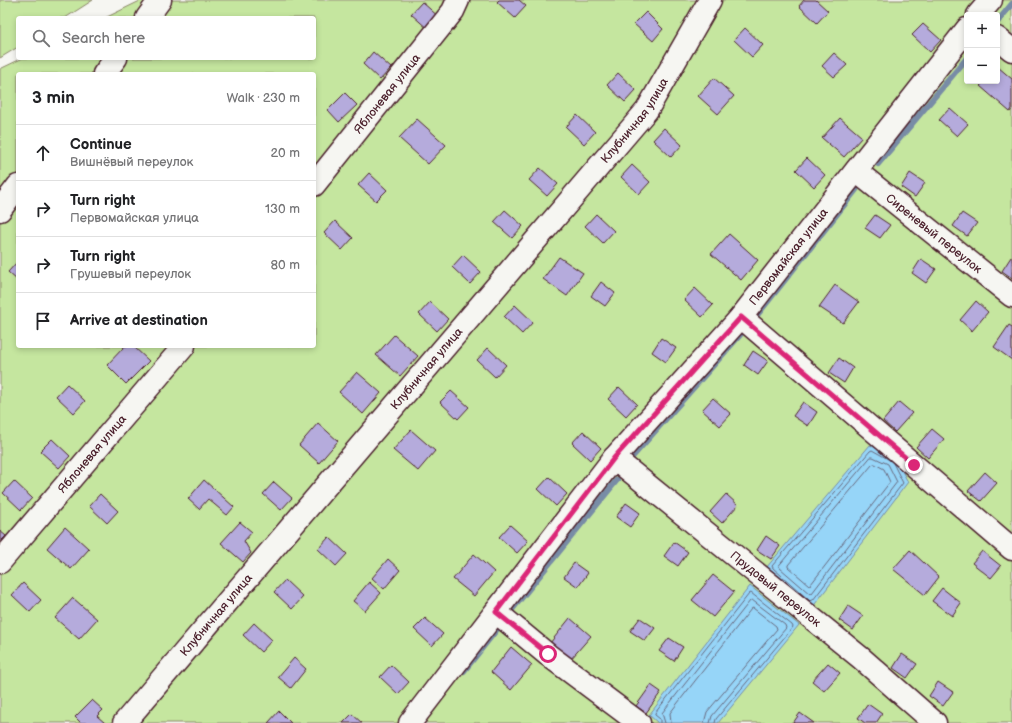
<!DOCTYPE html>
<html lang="en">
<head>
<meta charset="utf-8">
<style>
	:root { --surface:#fff; --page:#f6f6f6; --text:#202124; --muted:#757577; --line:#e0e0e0 }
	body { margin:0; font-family:"Balsamiq Sans",sans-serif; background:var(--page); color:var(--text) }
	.controls { position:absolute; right:12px; top:12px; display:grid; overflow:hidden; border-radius:4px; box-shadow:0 2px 6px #0003 }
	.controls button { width:36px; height:36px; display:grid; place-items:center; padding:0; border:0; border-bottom:1px solid var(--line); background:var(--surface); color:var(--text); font:20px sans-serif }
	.stop { position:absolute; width:12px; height:12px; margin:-9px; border:3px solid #db2777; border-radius:50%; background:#fff }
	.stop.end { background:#db2777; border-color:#fff; box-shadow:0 1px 4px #0008 }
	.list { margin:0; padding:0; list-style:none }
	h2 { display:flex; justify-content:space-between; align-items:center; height:52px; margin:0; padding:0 16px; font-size:17px }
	h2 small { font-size:13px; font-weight:400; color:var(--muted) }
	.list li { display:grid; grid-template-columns:26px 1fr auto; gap:12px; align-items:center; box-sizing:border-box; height:56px; padding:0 16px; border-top:1px solid var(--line) }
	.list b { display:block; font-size:15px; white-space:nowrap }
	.list p { margin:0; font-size:13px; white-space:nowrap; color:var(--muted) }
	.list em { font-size:13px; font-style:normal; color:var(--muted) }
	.icon { flex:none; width:22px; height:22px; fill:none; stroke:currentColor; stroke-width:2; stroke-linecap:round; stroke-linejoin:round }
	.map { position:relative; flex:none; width:1012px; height:723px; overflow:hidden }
	.search { position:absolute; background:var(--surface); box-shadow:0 2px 6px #0003; left:16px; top:16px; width:300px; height:44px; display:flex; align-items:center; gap:10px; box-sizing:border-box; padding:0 14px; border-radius:4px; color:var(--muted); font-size:15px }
	.panel { position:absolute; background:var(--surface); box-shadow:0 2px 6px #0003; left:16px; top:72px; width:300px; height:276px; border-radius:4px }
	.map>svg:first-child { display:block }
	.green { fill:#c5e69f; stroke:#888265; fill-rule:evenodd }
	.water { fill:#96d5f8; stroke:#788ca6 }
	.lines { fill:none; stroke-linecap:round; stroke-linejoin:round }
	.shore { stroke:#68687d; stroke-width:1 }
	.stream { stroke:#788ca6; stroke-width:6 }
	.building { fill:#b5abdc; stroke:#4a1f2b }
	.minor-casing { stroke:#4a1f2b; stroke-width:25 }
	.minor { stroke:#f6f6f2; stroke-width:22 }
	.route { stroke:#db2777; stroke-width:5 }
	.labels { text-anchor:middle; stroke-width:3; stroke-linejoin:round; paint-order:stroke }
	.street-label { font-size:12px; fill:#4a1f2b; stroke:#f6f6f2 }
</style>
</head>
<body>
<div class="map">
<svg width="1012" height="723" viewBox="0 0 1012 723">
	<rect width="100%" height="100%" fill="#f6f6f2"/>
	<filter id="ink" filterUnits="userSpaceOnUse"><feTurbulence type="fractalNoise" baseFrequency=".025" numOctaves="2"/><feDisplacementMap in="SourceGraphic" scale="8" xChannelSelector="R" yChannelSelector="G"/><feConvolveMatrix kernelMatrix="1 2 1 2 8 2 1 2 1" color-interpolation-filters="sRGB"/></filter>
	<g filter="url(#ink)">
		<path class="green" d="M0,0H93L65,18H18V47L0,58Z
			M142,0H1012V723H0V69L23,58H314V18H105ZM967,15H997V81H967ZM18,74H314V346H18Z"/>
		<path class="water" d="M870,445L895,458L908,482L812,608L766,568Z
			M750,586L799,625L718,723H658L649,715Z"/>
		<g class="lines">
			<path class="shore" d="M871,457H873L888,464L897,482L812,593L810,594L780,568L779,566Z
				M888,459L872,450L870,451L772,566L773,568L810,601L813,600L903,483L893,463
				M875,464L884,469L890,482L811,584L809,585L788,567V565L872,465Z
				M660,723V719L655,715V713L749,594L751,593L792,625L793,627L716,719L715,723
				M665,723L662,713L750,601L752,600L785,625L786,628L712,716L710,723
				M671,723L670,713L751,609L753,608L776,626L777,629L707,712L704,723"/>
			<path class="stream" d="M998,21L1012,4
				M878,164L967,58
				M758,314L856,190
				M633,456L740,335
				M510,612L617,480
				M464,671L498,628"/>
		</g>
		<path class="building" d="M499,0H519L526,6L515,18L497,2Z
			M804,0H816L828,11L817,23L799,6Z
			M422,2L440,18L429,30L411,14Z
			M646,12L663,29L653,41L634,24Z
			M923,24L941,40L930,52L912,35Z
			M745,28L763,45L752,57L734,40Z
			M373,52L391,68L380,80L363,64Z
			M834,53L847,65L834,77L822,66Z
			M998,67L1012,79V109L1010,112L980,86L985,81H997Z
			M618,73L636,90L625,102L607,85Z
			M714,78L734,96L718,114L698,96Z
			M345,93L357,105L339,122L328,110Z
			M950,108L968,124L957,136L939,120Z
			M577,115L595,132L584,144L566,127Z
			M840,118L862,137L844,157L822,138Z
			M417,119L446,145L428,164L399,138Z
			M664,128L682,145L671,157L653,140Z
			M807,158L825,175L814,187L796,170Z
			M632,165L650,182L639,194L621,177Z
			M540,168L558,184L547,196L529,180Z
			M369,173L387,190L376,201L358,185Z
			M910,173L925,183L915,197L901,187Z
			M505,210L523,226L512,238L494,222Z
			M962,213L977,223L967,236L953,226Z
			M596,214L614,231L603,243L585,226Z
			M875,215L890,225L880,238L865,228Z
			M335,221L353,238L342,250L324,233Z
			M729,234L758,260L741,280L711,254Z
			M463,255L481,272L470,284L452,267Z
			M559,257L583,273L567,296L543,279Z
			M1011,257H1012V278L1002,271Z
			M921,259L936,269L926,283L912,273Z
			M18,261V281L8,272Z
			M601,282L615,293L605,306L591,296Z
			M835,285L859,302L843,323L819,307Z
			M695,288L713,305L702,317L684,300Z
			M976,301L988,312L972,331L960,320Z
			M430,302L448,319L437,331L419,314Z
			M515,305L533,322L522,334L504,317Z
			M1009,325L1012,327V360L994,347Z
			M394,335L418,356L400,376L376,355Z
			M661,338L676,348L666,362L652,352Z
			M125,346H133L149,361L126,384L107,365Z
			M488,348L506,365L495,377L477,360Z
			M753,351L768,361L758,375L744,365Z
			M839,358L853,368L844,383L829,373Z
			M357,372L381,393L363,414L339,392Z
			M67,384L85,401L74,413L56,396Z
			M619,387L637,404L626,416L608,399Z
			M451,391L469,407L458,419L440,402Z
			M713,398L731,414L720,426L702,410Z
			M803,402L817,412L808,426L793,416Z
			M899,402L912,413L895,432L883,421Z
			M318,423L338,441L319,463L299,445Z
			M932,429L944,439L928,458L916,447Z
			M411,430L435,451L418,471L393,450Z
			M583,431L601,448L590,460L572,443Z
			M52,439L70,456L59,468L40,451Z
			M985,472L997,483L981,501L968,491Z
			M549,477L567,494L556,506L538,489Z
			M204,480L234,507L227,515L208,499L199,509L188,499Z
			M14,481L32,498L21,510L3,493Z
			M274,482L292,498L281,510L263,494Z
			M100,494L118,511L107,523L89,506Z
			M726,494L738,505L722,523L710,512Z
			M626,503L640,513L630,527L616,517Z
			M240,522L252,532L244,541L251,553L243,562L221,543Z
			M510,525L528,541L517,553L499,537Z
			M65,527L89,549L71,569L47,548Z
			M0,531L6,536L0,542Z
			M766,536L780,546L771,559L757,550Z
			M329,537L347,554L336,566L318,549Z
			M674,542L688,552L678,566L664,556Z
			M910,550L939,577L925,595L893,569Z
			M982,551L1001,566L991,578L972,563Z
			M474,554L494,572L474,596L453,579Z
			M388,559L400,570L384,589L372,578Z
			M574,563L588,573L578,587L564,577Z
			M713,575L734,592L713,617L692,600Z
			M285,580L303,597L292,609L274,592Z
			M369,582L381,593L365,611L353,601Z
			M23,583L41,600L30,612L12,595Z
			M942,588L961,603L952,616L932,601Z
			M73,598L97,619L79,639L55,618Z
			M848,606L863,616L853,630L839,620Z
			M425,618L443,634L432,646L414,629Z
			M570,618L591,636L570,660L550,643Z
			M640,618L655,628L645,641L630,631Z
			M254,623L272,640L261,652L243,635Z
			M669,638L683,647L674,661L659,651Z
			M511,647L532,665L511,690L491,672Z
			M902,654L917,664L907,678L893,668Z
			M294,658L306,669L291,688L278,677Z
			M828,663L840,673L824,691L812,681Z
			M391,665L409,682L398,694L380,677Z
			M938,682L953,692L943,706L929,696Z
			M651,685L661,692L646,713L636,706Z
			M92,700L103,710L97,716L105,723H81L75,717Z
			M868,704L882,714L876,723H865L858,718Z
			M279,711L291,723H268Z
			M800,713L814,723H793Z
			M352,714L362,723H343Z"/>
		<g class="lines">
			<g class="minor-casing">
				<g id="minor">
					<path d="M978,15L991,0"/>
					<path d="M147,18L160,0"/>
					<path d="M997,38L1012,50"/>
					<path d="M104,74L116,58"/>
					<path id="s1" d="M856,171L1012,296"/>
					<path id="s2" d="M314,185L453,11L458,0"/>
					<path d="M0,210L18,186"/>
					<path d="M741,317L1012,549"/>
					<path id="s3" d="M614,458L861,658L935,723"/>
					<path id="s4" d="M0,562L184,346"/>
					<path d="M496,612L548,655L639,723"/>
					<path id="s5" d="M124,723L647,110L710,0"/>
					<path id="s6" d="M410,723L614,458L741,317L967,29"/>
				</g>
			</g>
			<use href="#minor" class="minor"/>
		</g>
	</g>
	<g class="lines" filter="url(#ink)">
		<path class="route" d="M548,654L496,612L614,458L741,317L914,465"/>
	</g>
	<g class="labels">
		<g class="street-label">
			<text dy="4" stroke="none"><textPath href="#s2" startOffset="117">Яблоневая улица</textPath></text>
			<text dy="4" stroke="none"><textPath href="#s5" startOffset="790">Клубничная улица</textPath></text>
			<text dy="4" stroke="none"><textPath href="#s1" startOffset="100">Сиреневый переулок</textPath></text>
			<text dy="4" stroke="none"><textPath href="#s6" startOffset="601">Первомайская улица</textPath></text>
			<text dy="4" stroke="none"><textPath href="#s5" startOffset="466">Клубничная улица</textPath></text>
			<text dy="4" stroke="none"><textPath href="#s4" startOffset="142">Яблоневая улица</textPath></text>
			<text dy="4" stroke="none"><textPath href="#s3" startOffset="208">Прудовый переулок</textPath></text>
			<text dy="4" stroke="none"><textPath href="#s5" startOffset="142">Клубничная улица</textPath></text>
		</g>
	</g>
</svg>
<div class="controls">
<button>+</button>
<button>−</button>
</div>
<div class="stop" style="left:548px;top:654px"></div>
<div class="stop end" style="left:914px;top:465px"></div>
<div class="search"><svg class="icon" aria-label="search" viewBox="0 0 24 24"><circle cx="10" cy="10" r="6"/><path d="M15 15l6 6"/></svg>Search here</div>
<section class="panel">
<h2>3 min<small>Walk · 230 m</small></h2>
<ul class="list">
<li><svg class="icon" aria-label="ahead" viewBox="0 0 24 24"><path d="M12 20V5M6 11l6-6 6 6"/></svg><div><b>Continue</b><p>Вишнёвый переулок</p></div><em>20 m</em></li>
<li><svg class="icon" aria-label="right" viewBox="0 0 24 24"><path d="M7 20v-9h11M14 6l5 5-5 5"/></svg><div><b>Turn right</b><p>Первомайская улица</p></div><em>130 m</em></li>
<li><svg class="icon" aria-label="right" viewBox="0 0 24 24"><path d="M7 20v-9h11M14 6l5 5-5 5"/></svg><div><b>Turn right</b><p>Грушевый переулок</p></div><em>80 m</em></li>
<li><svg class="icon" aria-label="arrive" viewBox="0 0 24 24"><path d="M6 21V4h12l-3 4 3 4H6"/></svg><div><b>Arrive at destination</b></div></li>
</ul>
</section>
</div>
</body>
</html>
